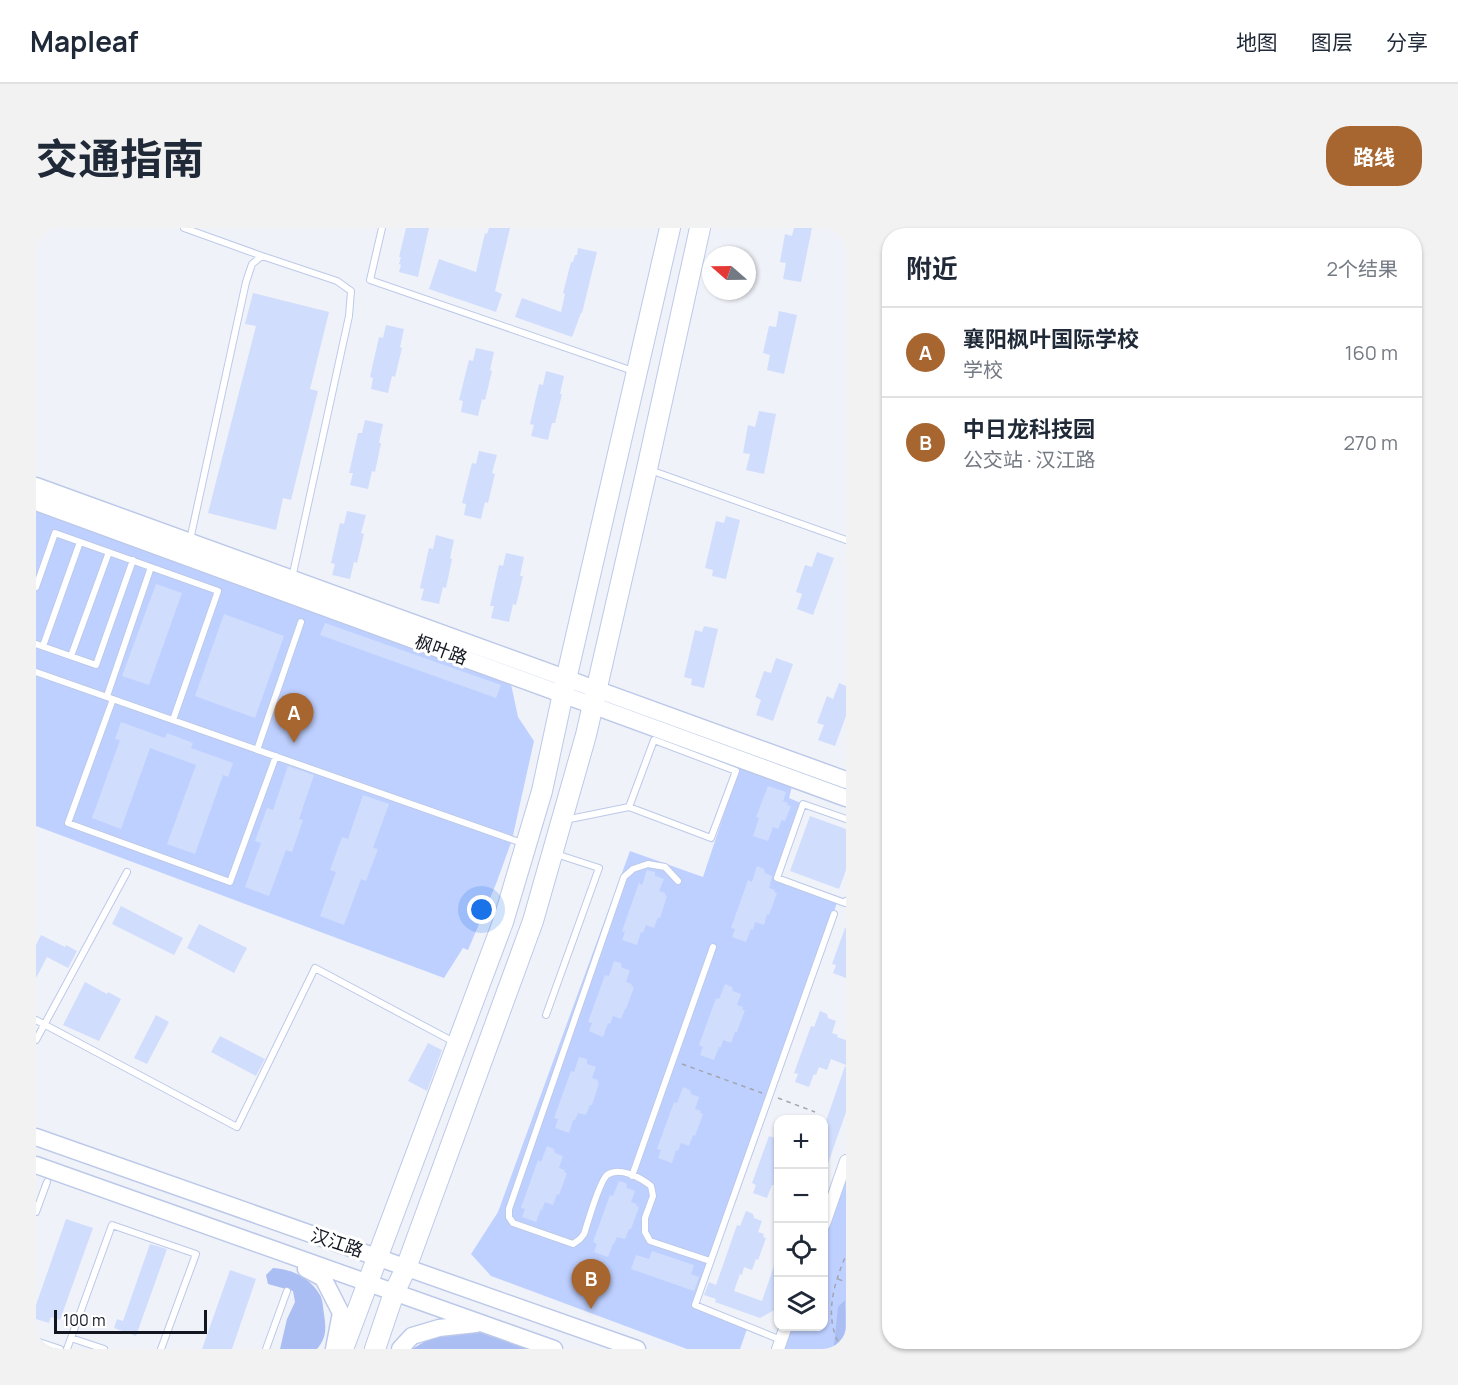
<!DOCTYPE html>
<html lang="zh">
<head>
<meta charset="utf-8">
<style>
	:root { --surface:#fff; --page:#f2f2f3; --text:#1f2937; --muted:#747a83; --line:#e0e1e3; --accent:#a76630 }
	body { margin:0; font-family:Manrope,"Noto Sans SC",sans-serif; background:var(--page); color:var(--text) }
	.controls { position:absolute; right:18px; bottom:18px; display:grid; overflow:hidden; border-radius:12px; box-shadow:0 2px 4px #0004 }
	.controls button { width:54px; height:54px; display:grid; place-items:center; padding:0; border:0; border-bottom:2px solid var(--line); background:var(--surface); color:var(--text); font:30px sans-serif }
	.compass { position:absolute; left:666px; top:18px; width:54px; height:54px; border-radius:50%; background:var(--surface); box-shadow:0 2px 4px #0004; rotate:290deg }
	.scale { position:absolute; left:18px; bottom:15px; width:153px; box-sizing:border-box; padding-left:6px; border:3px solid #121621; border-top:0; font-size:16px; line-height:21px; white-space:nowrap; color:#121621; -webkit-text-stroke:4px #fff; paint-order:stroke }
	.you { position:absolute; left:446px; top:682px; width:21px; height:21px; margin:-15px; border:4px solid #fff; border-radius:50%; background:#1a73e8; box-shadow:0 0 0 9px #1a73e833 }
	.badge { display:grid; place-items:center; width:39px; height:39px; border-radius:50%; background:var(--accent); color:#fff; font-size:20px; font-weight:700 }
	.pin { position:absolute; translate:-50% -50px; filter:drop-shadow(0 2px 3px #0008) }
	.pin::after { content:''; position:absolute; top:32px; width:21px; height:18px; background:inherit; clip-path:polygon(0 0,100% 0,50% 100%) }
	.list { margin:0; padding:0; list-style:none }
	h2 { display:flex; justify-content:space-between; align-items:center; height:78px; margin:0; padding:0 24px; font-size:26px }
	h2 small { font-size:20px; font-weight:400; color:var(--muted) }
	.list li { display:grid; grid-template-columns:39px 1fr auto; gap:18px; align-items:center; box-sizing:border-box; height:90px; padding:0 24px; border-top:2px solid var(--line) }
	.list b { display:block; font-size:22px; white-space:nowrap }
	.list p { margin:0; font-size:20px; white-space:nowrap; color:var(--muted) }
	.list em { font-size:20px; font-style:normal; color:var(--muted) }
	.icon { flex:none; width:33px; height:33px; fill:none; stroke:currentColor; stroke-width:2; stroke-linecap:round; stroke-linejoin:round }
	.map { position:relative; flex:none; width:810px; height:1121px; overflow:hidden; border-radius:24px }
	header { display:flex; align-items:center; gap:36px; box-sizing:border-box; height:84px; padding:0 30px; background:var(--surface); border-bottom:2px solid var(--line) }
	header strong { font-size:28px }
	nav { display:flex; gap:33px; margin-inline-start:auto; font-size:21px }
	.intro { display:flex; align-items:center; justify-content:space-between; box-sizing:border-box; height:144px; padding:0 36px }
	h1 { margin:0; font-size:42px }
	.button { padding:15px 27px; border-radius:24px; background:var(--accent); color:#fff; font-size:21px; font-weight:700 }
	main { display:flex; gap:36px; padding:0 36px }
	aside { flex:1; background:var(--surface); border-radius:24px; box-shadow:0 2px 4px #0004 }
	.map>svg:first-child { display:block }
	.green { fill:#bed0ff }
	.forest { fill:#aabef3 }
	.building { fill:#d0ddfd }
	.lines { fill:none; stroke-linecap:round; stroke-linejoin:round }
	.lane-casing { stroke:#bcc9e8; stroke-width:8 }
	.street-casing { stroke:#bcc9e8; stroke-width:14 }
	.secondary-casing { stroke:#bcc9e8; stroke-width:19 }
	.primary-casing { stroke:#bcc9e8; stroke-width:22 }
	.path { stroke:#a3a6ae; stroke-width:1.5; stroke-dasharray:4.5 4.5; stroke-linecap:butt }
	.lane { stroke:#fff; stroke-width:6 }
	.street { stroke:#fff; stroke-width:12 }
	.secondary { stroke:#fff; stroke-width:16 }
	.primary { stroke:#fff; stroke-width:20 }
	.labels { text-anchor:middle; stroke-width:6; stroke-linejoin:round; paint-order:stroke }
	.street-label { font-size:18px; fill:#121621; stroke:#fff }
</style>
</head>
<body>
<header>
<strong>Mapleaf</strong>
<nav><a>地图</a><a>图层</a><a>分享</a></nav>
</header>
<div class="intro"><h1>交通指南</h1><a class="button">路线</a></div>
<main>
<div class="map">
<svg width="810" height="1121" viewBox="0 0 810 1121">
	<rect width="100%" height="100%" fill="#f0f2f9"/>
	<path class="green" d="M0,274L475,456L482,489L498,513L476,612L460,656L432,722L427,720L408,750L0,598Z
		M704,538L756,558L753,570L767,576L741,650L802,672L659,1076L712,1098L704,1121H651L455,1048L435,1026L462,984L594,623L667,649Z
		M810,933V1121H742L750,1099L788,1098V996Z"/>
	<path class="forest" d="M237,1040C256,1041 274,1050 284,1067C287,1072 287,1080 288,1086C290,1100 291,1109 281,1121H244L251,1091L259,1074L257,1063L232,1056L230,1047Z
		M809,1072L810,1121H800L798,1117L802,1079Z
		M407,1103L443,1104L493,1121H376Z"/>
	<path class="building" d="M370,0H393L382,49L363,44L365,37L363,36L365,29H363Z
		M453,0H474L459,63L466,66L460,84L393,61L403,31L440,44L449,5L451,6Z
		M758,0H776L765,54L747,51L750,35L744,34L749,6L756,8Z
		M542,20L561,24L546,85H545L536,109L479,89L486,70L525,84L529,66L527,65L535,34H537L539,27H541Z
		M217,65L293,84L274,161L282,163L255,272L247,270L240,302L172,285L220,98L209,96Z
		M743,83L761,87L748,146L731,142L734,127L727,125L733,98L740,99Z
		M350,97L368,101L364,119L366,120L359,149L356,148L352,165L335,161L337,150L334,149L343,109L347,110Z
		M440,120L458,124L454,142L456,143L449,172L446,171L442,188L425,184L427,173L423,172L433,132L437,133Z
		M510,143L528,148L524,166H526L519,195H516L512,212L495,208L498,197L494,196L503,156L507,157Z
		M723,183L740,186L728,246L710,242L714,226L707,225L712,197L719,199Z
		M329,192L347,196L343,215H345L339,244L336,243L332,261L314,257L317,245H313L322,205H326Z
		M443,223L461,227L456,245L459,246L452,275L449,274L445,291L428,287L430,276L426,275L436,235L440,236Z
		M311,283L330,287L325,305L328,306L321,335L318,334L314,351L296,347L299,336L295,335L304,295L308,296Z
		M690,288L704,292L690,351L676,348L677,342L669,340L680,293L688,295Z
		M400,307L418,312L414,330L416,331L410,360L407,359L403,376L385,372L388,361L384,360L393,320L397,321Z
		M781,324L798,330L777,387L761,381L766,366L760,364L769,337L776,339Z
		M470,325L488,329L484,348H487L480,377L477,376L473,394L455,390L458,378H454L463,337L467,338Z
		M120,356L146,365L113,457L86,448Z
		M188,386L248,408L219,490L159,468Z
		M289,395L465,457L460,470L284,407Z
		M668,398L682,401L668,460L655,457L656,451L648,449L659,402L666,404Z
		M740,430L757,436L737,493L720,487L725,472L719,469L728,443L735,445Z
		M803,455L810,458V488L799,518L782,512L788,497L781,495L791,468L797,471Z
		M85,494L129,510L131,505L157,515L155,520L197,535L192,549L187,547L159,626L131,616L160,537L114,520L85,601L56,590L84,512L79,511Z
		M252,538L278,547L263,591L267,592L256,624L250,622L233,668L209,659L225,615L219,613L231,580L237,582Z
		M732,558L750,564L747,573L752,575L751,577L755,578L749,593L746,592L742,601L737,599L732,613L717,608L723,590L720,589Z
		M327,567L353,576L337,620L342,621L330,653L325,651L308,697L284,688L300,644L294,642L306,609L312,611Z
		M774,588L810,601V642L803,661L754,643Z
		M721,638L728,641L729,645L736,648L733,660L739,662L738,664L741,665L733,687L731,686L728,697L719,694L717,702L715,701L710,714L696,709L699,701L695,700L712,652L716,654Z
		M611,642L619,644V648L628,651L623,663L629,665V667L631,668L624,690L622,689L618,700L610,697L607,705L605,704L601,717L586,712L589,704L586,703L603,655L606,657Z
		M85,678L147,710L138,727L76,696Z
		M163,696L211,720L198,745L151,720Z
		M809,700H810V750L797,745L800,737L796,736Z
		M5,707L29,719L30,717L41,723L32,740L11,729L0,750V717Z
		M578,733L585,735L586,740L594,742L590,754L596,756L595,758L598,759L590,781H589L585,791L577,788L574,796L572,795L567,809L553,803L556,795L552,794L569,747L573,748Z
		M49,754L71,766L72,764L85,771L63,813L27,797Z
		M689,756L696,759L697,763L705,766L701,777L707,779L706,782H709L701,804H699L695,815L687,812L685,819H683L678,832L664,827L667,819L663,817L680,770L683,771Z
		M784,783L791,786L792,790L800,793L796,805L802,807L801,809L810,812V837L795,831L791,842L783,839L780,847L778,846L773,859L759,854L762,846L758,845L775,798L778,799Z
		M120,787L133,794L111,836L98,830Z
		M184,808L229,831L220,848L175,824Z
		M392,815L406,822L391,863L372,853Z
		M543,829L551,831V836L560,839L556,850L562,852L561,854L563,855L556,877H554L550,887L542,885L539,892H537L533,905L519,900L522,891L518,890L535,843L538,844Z
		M809,838L810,839V884L789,944H788V899Z
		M647,859L654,862L655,866L663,869L659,881L665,883L664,885L667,886L659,908L657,907L653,918L645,915L642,923L640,922L636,935L622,930L625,922L621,921L638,874L641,875Z
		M733,908L742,911V950H741L738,957H736L731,970L717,965L720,957L716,955Z
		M511,918L518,921L519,925L527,928L523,940L529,942L528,944L531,945L523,967L521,966L517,977L509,974L506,982L505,981L500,994L486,989L489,981L485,980L502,932L505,934Z
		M583,953L590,955L591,960L599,963L595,974L601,976L600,978L603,979L595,1001H593L589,1011L581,1009L578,1016H577L572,1029L558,1024L561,1016L557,1014L574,967L577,968Z
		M710,983L717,986L718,990L726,993L722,1004L728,1006L727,1009L730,1010L722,1032L720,1031L716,1042L708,1039L706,1047L704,1046L698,1063L726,1073L741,1029H742V1074L740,1081L724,1090L679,1074L680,1071L668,1067L673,1054L680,1057L701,997L704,998Z
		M30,991L57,1000L24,1092L15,1089L13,1095L0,1091V1077Z
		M114,1016L131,1021L100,1108L78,1100L81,1091L87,1093Z
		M616,1023L658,1037L655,1046L663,1049L658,1063L595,1041L600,1027L613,1031Z
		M194,1042L220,1051L196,1121H166Z"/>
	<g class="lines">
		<g class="lane-casing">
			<path id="lane" d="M148,0L226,28
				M346,0L334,52L597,143
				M614,242L810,312
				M154,312L210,54L216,36L226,28L301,53L315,63L313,88L256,350
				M0,359L19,305L182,363L137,492
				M0,416L60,437L97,332
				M7,418L44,314
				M35,428L73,324
				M0,444L486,615
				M71,468L115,339
				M77,471L32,595L194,654L240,528
				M221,522L265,394
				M810,591L767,576L741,650L809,675L810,673
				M529,592L593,579L675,610L700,543L618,512L593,579
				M642,653L629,639L612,636L597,641L588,649L473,981V989L477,995L537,1016L544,1011L548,1006C552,994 563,954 571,947C584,938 605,950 615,958L617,968L609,990V1004L614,1013L674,1033
				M510,787L563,640L520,626
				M0,792L201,899L279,740L418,814
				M0,812L91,644
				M596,948L677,719
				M0,984L11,954
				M35,1110L68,1121
				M745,1112L659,1077L798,686
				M0,1113L24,1121
				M31,1121L76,997L160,1026L125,1121
				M230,1121L251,1063"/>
		</g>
		<g class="street-casing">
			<path id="street" d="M788,996L810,933
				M742,1121L750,1098"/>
		</g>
		<g class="secondary-casing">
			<path id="secondary" d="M0,258L810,552
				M0,274L810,570
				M0,909L601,1121
				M0,937L518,1121
				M270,1041L287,1050L305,1085L298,1121
				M364,1121L376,1108L403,1100L440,1096"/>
		</g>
		<g class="primary-casing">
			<path id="primary" d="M307,1121L467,694L506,563L529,456L634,0
				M339,1121L358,1065L370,1040L497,693L550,507L611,241L664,0"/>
		</g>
		<path class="path" d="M646,836L726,865
			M742,870L779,884
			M802,1051L810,1054
			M806,1121C787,1091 797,1058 810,1027"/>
		<use href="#lane" class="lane"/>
		<use href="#street" class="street"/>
		<use href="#secondary" class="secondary"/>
		<use href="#primary" class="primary"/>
	</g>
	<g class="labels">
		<g class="street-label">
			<text transform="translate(405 422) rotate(20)" y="6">枫叶路</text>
			<text transform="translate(301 1015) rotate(19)" y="6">汉江路</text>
		</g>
	</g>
</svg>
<div class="controls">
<button>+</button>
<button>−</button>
<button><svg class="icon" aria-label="locate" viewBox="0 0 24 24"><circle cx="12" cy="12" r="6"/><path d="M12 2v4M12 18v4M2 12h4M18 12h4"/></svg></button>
<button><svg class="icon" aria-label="layers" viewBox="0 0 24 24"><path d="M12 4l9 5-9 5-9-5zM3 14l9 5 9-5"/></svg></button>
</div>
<svg class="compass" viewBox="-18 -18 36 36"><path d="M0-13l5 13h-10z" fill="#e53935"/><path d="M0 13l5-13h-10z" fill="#747a83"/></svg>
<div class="scale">100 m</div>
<div class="you"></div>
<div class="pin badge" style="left:258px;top:515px">A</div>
<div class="pin badge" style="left:555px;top:1081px">B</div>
</div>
<aside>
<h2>附近<small>2个结果</small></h2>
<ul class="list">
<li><span class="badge">A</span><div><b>襄阳枫叶国际学校</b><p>学校</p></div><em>160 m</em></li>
<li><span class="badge">B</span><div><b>中日龙科技园</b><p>公交站 · 汉江路</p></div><em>270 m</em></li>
</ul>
</aside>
</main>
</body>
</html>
